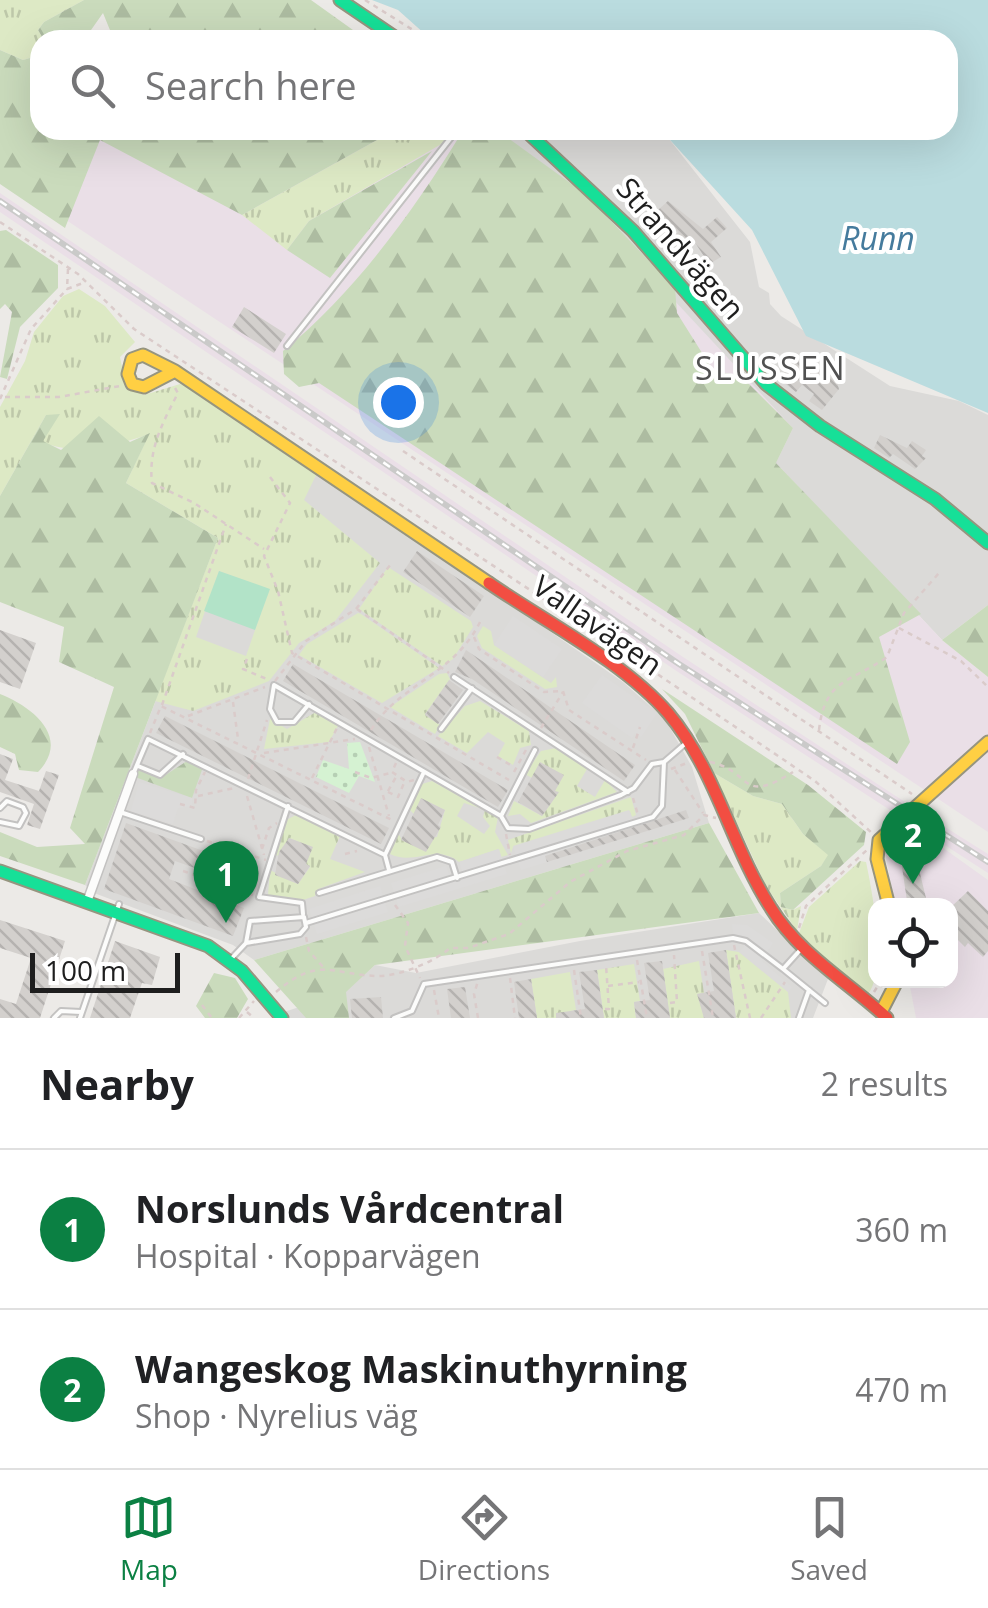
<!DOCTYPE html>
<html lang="en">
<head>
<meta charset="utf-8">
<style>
	:root { --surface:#fff; --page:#f2f2f2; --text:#202124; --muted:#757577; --line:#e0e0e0; --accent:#0b8043 }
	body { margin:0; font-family:"Open Sans",sans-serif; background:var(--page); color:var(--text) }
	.controls { position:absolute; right:30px; bottom:30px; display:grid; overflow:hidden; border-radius:20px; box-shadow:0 10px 40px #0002 }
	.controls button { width:90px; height:90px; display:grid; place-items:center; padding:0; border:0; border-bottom:2px solid var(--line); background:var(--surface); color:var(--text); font:50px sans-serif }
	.scale { position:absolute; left:30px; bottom:25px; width:150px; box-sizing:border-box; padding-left:10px; border:5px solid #1e1e1e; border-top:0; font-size:28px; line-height:35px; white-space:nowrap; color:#1e1e1e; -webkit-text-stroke:8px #fff; paint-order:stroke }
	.you { position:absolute; left:398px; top:402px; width:35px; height:35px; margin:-25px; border:8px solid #fff; border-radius:50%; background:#1a73e8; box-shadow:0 0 0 15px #1a73e833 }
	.badge { display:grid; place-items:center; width:65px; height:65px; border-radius:50%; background:var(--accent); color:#fff; font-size:32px; font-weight:700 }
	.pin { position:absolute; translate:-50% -82px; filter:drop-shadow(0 2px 5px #0008) }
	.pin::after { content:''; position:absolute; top:52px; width:35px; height:30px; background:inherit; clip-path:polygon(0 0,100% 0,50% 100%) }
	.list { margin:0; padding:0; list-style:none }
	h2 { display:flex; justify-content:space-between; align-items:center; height:130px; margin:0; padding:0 40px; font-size:42px }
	h2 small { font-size:32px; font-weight:400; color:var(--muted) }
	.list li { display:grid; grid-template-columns:65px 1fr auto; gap:30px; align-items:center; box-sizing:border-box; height:160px; padding:0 40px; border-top:2px solid var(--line) }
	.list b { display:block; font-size:38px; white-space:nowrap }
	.list p { margin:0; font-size:32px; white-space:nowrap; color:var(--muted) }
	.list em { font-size:32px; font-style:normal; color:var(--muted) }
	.icon { flex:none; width:55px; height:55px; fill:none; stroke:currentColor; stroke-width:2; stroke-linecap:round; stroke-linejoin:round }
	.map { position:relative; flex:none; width:988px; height:1018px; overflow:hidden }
	.search { position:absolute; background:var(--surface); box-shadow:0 10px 40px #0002; left:30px; right:30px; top:30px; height:110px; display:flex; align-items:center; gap:25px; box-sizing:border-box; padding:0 35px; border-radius:30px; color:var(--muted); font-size:38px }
	.sheet { height:450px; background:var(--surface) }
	nav { display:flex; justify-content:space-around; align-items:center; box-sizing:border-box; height:140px; border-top:2px solid var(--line); background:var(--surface); font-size:28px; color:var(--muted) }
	nav a { display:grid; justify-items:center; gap:5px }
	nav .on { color:var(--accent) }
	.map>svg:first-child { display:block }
	.residential { fill:#dbdad8 }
	.industrial { fill:#eadfe7 }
	.grass { fill:url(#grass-tufts); fill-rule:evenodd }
	.forest { fill:url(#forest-firs) }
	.park { fill:url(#park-dots) }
	.pitch { fill:#b2e3c8 }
	.parking { fill:#dcdbda }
	.water { fill:#badcdf }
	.building { fill:url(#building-back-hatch) }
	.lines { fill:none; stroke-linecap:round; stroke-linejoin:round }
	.lane-casing { stroke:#c3c2c1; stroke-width:8 }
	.street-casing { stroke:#c3c2c1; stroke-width:11 }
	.fast-casing { stroke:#96957f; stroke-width:15 }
	.slow-casing { stroke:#96957f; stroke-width:15 }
	.jam-casing { stroke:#96957f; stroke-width:15 }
	.path { stroke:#dacbca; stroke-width:2.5; stroke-dasharray:5 5; stroke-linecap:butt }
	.lane { stroke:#fcfcfb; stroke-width:4 }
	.street { stroke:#fcfcfb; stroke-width:8 }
	.fast { stroke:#16e098; stroke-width:11 }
	.slow { stroke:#ffcf43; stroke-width:11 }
	.jam { stroke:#f24e42; stroke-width:11 }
	.rail-casing { stroke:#cacac9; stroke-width:6 }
	.rail { stroke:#fff; stroke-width:2.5; stroke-dasharray:8; stroke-linecap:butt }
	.labels { text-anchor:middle; stroke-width:8; stroke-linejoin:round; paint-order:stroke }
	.street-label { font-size:30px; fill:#1e1e1e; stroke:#fff }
	.water-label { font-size:32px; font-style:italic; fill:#457b9d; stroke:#fff }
	.neighbourhood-label { font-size:32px; letter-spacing:2.5px; fill:#515151; stroke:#fff }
</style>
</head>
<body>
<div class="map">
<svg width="988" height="1018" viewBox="0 0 988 1018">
	<defs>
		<pattern id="grass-tufts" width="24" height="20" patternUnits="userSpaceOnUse" patternTransform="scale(2.5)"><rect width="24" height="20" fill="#dde9c5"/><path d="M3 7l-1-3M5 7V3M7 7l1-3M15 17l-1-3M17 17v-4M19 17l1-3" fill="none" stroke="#bdc7a9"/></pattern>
		<pattern id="forest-firs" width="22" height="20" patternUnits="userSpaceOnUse" patternTransform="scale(2.5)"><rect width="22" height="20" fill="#cadbbc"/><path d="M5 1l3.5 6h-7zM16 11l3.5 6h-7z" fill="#adbca1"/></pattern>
		<pattern id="park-dots" width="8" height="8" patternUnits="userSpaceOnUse" patternTransform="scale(2.5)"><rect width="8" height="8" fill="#d5f2d2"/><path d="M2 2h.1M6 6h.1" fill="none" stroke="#b6cfb4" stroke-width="1.8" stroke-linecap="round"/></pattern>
		<pattern id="building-back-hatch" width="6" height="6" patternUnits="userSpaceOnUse" patternTransform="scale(2.5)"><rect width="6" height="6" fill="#d3d0cd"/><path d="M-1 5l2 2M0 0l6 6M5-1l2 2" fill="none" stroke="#b5b2b0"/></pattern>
	</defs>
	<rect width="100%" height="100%" fill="#eceae7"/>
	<path class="residential" d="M496,130H662L750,242L759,287L769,293L770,304L781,316L890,386L959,401L988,415V605L942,640L776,463Z
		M318,471L623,682L665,719L692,767L709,823L254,960L233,945L94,893L85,885L207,567L303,499Z
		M759,913L828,979L813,1018H290L284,1012L345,992L375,965L416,973L580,941Z"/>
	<path class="industrial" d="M103,130H489L580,199L793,428L776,463L942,640L988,677V832L51,210Z
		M0,193L683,657L905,802L893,812L675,670L0,212Z
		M921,812L988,854V873L909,822Z
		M911,825L988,880V1018H916L909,981H950V906L895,905L884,847Z"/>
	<path class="grass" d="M0,0H84L44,22L38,30L44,40H40V55L23,60L0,50Z
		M395,130L462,132L309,221L287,250L242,215Z
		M79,289L105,306L135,342L120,357L126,387L144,395L180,384L202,392L318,471L304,500L380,563L335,621L299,643L269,681L193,711L155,701L218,538L126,483L149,434C117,446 74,456 42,442L46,415L0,496V407L25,361L34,332L63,296ZM219,571L269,590L246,656L196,637Z
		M388,567L471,621L473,627L453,659L442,666L359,609Z
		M358,613L361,614L439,668L382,703L299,655L307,644Z
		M483,626L491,631L494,645L551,683L556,677L557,687L545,689L482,648L477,636Z
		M439,674L447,673L450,679L425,714L440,725L435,734L390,707Z
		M480,701L529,731L531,745L520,748L513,765L498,756L505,743L488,732L467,753L438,736L465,706Z
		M316,712L339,724L329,742L264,749L270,719L287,729Z
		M556,748L587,769L577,786L595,797L605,780L617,792L531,823L520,814L508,816L514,801L542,816L558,793L525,774L541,751Z
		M714,773L753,796L782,804L803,834L829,855L821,866L780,893L781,907L793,910L801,906L797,931L766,886Z
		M432,781L483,809L464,803L457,816L484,834L490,826L483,817L485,810L498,817L495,832L508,855L501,857L498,849L459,862C437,843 414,866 390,854L398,833L402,840L437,837L445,810L422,799L414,814L407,807L419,785Z
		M631,797L636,815L632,817L630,811L513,847L511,853L508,840Z
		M296,815L340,836L330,859L365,872L318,889L315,896L303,900L268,895L270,870L298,884L310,867L306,864L312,847L289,838L282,854L272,857L286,820Z
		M860,861L866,862C873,895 887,971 868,994L831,967L799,933L809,907Z
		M726,950L739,952L788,992L791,1018H736Z
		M699,961L704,993L698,994L704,1018H670L663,969Z
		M634,964L640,1001L634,1002L636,1018H604L597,970Z
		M570,972L576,1010L570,1011L571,1018H537L531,979Z"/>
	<path class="forest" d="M84,0H311L367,40H114L103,13L84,40H44L38,30L44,22Z
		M0,50L23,60L40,55V130H395L242,215L100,140L65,228L0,184Z
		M497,130L584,193L675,288L677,313L714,372L740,375L793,428L776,463L921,614L879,637L910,742L897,764L319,383L299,387L284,374L283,351C354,294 415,209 462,132Z
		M432,151L330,278L287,250L309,221Z
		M6,230L58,265V288L20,327L7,379L0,377L12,312L5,304L0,309V231Z
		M60,414L43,441L61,450L99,416L130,442L150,433L126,483L218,538L85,885L0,856V832L37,847L85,844L70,828L114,687L59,662L64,627L0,602V496L46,415Z
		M988,605V677L942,640Z
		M662,689L808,785L866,832L864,845L793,910L781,907L780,893L821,866L828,855L803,834L782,804L753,796L714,773L685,714Z
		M0,694C31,706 72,737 38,772L19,770L15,754L0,747Z
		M187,761L203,767L192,798L135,777L139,770L164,776Z
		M709,823L759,913L375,965L346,992L349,1018H306L254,960Z
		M214,973L235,978L248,999L237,1018H205L196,1006Z"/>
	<path class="park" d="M360,742L375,782L359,776L349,793L316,777L323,760L349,769L347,743Z"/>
	<path class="pitch" d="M219,571L270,589L255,630L204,611Z"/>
	<path class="parking" d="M513,616L562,649L543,677L494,645Z
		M602,675L657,713L641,737L635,733L632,738L582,703Z
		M139,782L192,798V806L178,808L173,824L131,811Z
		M629,810L635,825L545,853L547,862L521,870L513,846Z
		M499,849L507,874L399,907L391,883L446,866L450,877L463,873L459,862Z
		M380,886L388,912L317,934L309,909Z
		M732,924L747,925L773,943L762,961L792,987L788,992L739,952L745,946L733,933Z"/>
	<path class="water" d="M372,0H988V413L806,336L752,230L661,130H948V40H441L426,35L398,10Z"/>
	<path class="building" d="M668,201L703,229L717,217L727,228L711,242L721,257L709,264L694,241L685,248L675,235L678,232L658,210Z
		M244,307L286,334L274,353L232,327Z
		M797,353L837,382L839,389L822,410L809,401L814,394L802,385L796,392L780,380Z
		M880,435L907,448L912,441L926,450L922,456L926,458L915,469L893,454L889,458L874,448Z
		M417,551L484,596L470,617L403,572Z
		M0,630L36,643L20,689L0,682Z
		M466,650L635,765L624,781L472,679L455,672Z
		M293,664L508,790L498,807L283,681Z
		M449,680L463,690L438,724L425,715Z
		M165,716L389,828L381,844L156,733Z
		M0,754L13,759L5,780L39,791L46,771L59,775L40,829L27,825L34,804L0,792Z
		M540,762L564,775L555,791L559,792L542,816L518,802Z
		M421,798L445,810L438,825L441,827L426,852L401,840Z
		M686,810L689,818L547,862L545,856Z
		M126,823L259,871L252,888L175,861L169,879L244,908L233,936L104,889Z
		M289,838L313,847L306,864L310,866L298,884L275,875L279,852Z
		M916,857L926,898L907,901L901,860Z
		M968,891L988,911V951L983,957L968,943L965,947L955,937L950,941V908Z
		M0,920L65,941L40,1018H0V999L16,1004L31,958L0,948Z
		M115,941L160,957L152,985L142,983L130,1018H90Z
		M726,950L736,1018H704L697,994L714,991L708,953Z
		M662,961L670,1018H636L634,1002L650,1000L644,963Z
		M597,970L604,1018H556V1013L585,1009L579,972Z
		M531,979L537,1018H519L514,982Z
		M465,987L470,1018H451L447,989Z
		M381,997L383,1018H352L350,999Z"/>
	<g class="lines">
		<g class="lane-casing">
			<path id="lane" d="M287,346L457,130
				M454,677L628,792
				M309,704L294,722H277L270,709L274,685L501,816
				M441,729L472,688
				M535,750L501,816L508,828L529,829L621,795L634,788L652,764L664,762
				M138,766L160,775L183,754
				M134,772L148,739L385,855
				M288,806L259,897L302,903L303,914
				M0,808L7,801L23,807L26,813L19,826L0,822
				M120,812L201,839
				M389,870L385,855L423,774
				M319,893L437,857L452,862L457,878
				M306,923L653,817L662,806L664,762L686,743
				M231,959L246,943L250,921L304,917L306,927L300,934L246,943
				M783,969L825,1003
				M54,1018L61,1011L81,1012
				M80,1018L119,904
				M394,1018L412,1011L424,984L733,938L746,941L783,969L802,948
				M799,1018L809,990"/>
		</g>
		<g class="street-casing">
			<path id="street" d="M87,902L133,774"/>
		</g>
		<g class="fast-casing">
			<path id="fast" d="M340,0L399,40
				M525,130L633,231L766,384L820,426L935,499L988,543
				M0,871L208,946L242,971L282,1018"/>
		</g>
		<g class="slow-casing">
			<path id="slow" d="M175,371L143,355L132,359L128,374L132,384L144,387L175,371L489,583
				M889,906L877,859L879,840L988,742
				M881,1012L897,981"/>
		</g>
		<g class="jam-casing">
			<path id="jam" d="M489,583C544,621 624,662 668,713C716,770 731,846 771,908C799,954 848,982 887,1018"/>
		</g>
		<path class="path" d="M365,0L429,40
			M0,222L78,274L134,329L644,665L815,781L873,834
			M68,269L67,289L83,283
			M175,388L178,393C163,422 148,449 152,483L194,503L264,549
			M5,397H59L120,386
			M0,399L31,329L67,289
			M403,451L912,794
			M270,477L290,503L264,556L278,591L292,653L509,780
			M357,609L449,673
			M899,628L961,661L988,687
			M474,637L479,649L544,692L563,691L569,710L646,760
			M247,659L243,669L269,680
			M275,681L306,641L356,609L391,564
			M233,702L238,739
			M162,705L226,524
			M188,716L265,687
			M541,728L563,692
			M371,730C400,683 455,675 481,620
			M819,730C825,678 850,683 887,657L904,613L939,573
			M150,733L161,706L392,820
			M369,747L389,816
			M633,748L640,727
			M264,753L355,739
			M497,757L514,767
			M710,762C753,771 739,806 793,772
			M396,763L392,772L407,782L414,780
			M671,769L687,763
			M675,770L703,813
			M355,772L371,778L390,773
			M514,772L527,748
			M312,778L337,728
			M248,779L267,720
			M388,791L396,777
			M388,792L398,797L404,783
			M198,796L234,788
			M247,796L264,855
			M633,798L638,815
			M180,804L195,808L196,790L205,772
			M506,834L510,855
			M207,841L266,860
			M262,849L269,828L277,823
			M345,854L357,851
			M183,871L253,895
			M395,905L408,923L405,946L420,978
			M799,928L806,906L868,849
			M306,937L309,951L324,968
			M734,945L750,1018
			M702,951L713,1018
			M637,960L647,1018
			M574,970L581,1018
			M510,978L515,1018
			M608,986L639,982
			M434,990L439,1018
			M276,992C320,955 331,975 378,976C400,976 434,962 450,948H468L509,934L570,882L627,851L684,835L704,815L716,818
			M874,992L881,981
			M670,1003L677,1002L674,955
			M202,1005L212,1018
			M605,1009H609L606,965
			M247,1012L254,1018
			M239,1018L254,1001
			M478,1018L474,994L478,981
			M761,1018L785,982"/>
		<use href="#lane" class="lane"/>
		<use href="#street" class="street"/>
		<use href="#fast" class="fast"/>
		<use href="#slow" class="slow"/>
		<use href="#jam" class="jam"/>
		<g class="rail-casing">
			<path id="rail" d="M0,201L679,664L988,862"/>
		</g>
		<use href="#rail" class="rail"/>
	</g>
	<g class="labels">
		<g class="street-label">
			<text transform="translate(680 249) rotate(49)" y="10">Strandvägen</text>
			<text transform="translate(597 626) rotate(35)" y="10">Vallavägen</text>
		</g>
		<g class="water-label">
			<text x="878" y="250">Runn</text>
		</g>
		<g class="neighbourhood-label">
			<text x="771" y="380">SLUSSEN</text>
		</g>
	</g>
</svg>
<div class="controls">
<button><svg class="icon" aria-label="locate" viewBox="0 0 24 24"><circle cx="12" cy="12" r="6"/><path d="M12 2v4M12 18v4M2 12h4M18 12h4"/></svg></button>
</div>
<div class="scale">100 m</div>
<div class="you"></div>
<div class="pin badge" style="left:226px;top:923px">1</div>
<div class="pin badge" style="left:913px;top:884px">2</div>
<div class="search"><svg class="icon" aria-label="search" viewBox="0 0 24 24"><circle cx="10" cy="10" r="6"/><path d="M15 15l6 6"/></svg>Search here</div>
</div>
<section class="sheet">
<h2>Nearby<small>2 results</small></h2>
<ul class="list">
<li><span class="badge">1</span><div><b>Norslunds Vårdcentral</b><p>Hospital · Kopparvägen</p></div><em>360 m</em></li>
<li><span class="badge">2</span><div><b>Wangeskog Maskinuthyrning</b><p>Shop · Nyrelius väg</p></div><em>470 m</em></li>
</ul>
</section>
<nav>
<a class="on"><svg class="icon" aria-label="map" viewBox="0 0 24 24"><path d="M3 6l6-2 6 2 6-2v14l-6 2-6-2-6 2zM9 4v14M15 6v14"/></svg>Map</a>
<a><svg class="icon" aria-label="directions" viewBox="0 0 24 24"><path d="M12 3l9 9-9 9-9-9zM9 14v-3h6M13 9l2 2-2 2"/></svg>Directions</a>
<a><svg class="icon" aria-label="saved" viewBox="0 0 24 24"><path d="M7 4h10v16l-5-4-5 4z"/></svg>Saved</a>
</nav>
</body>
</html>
